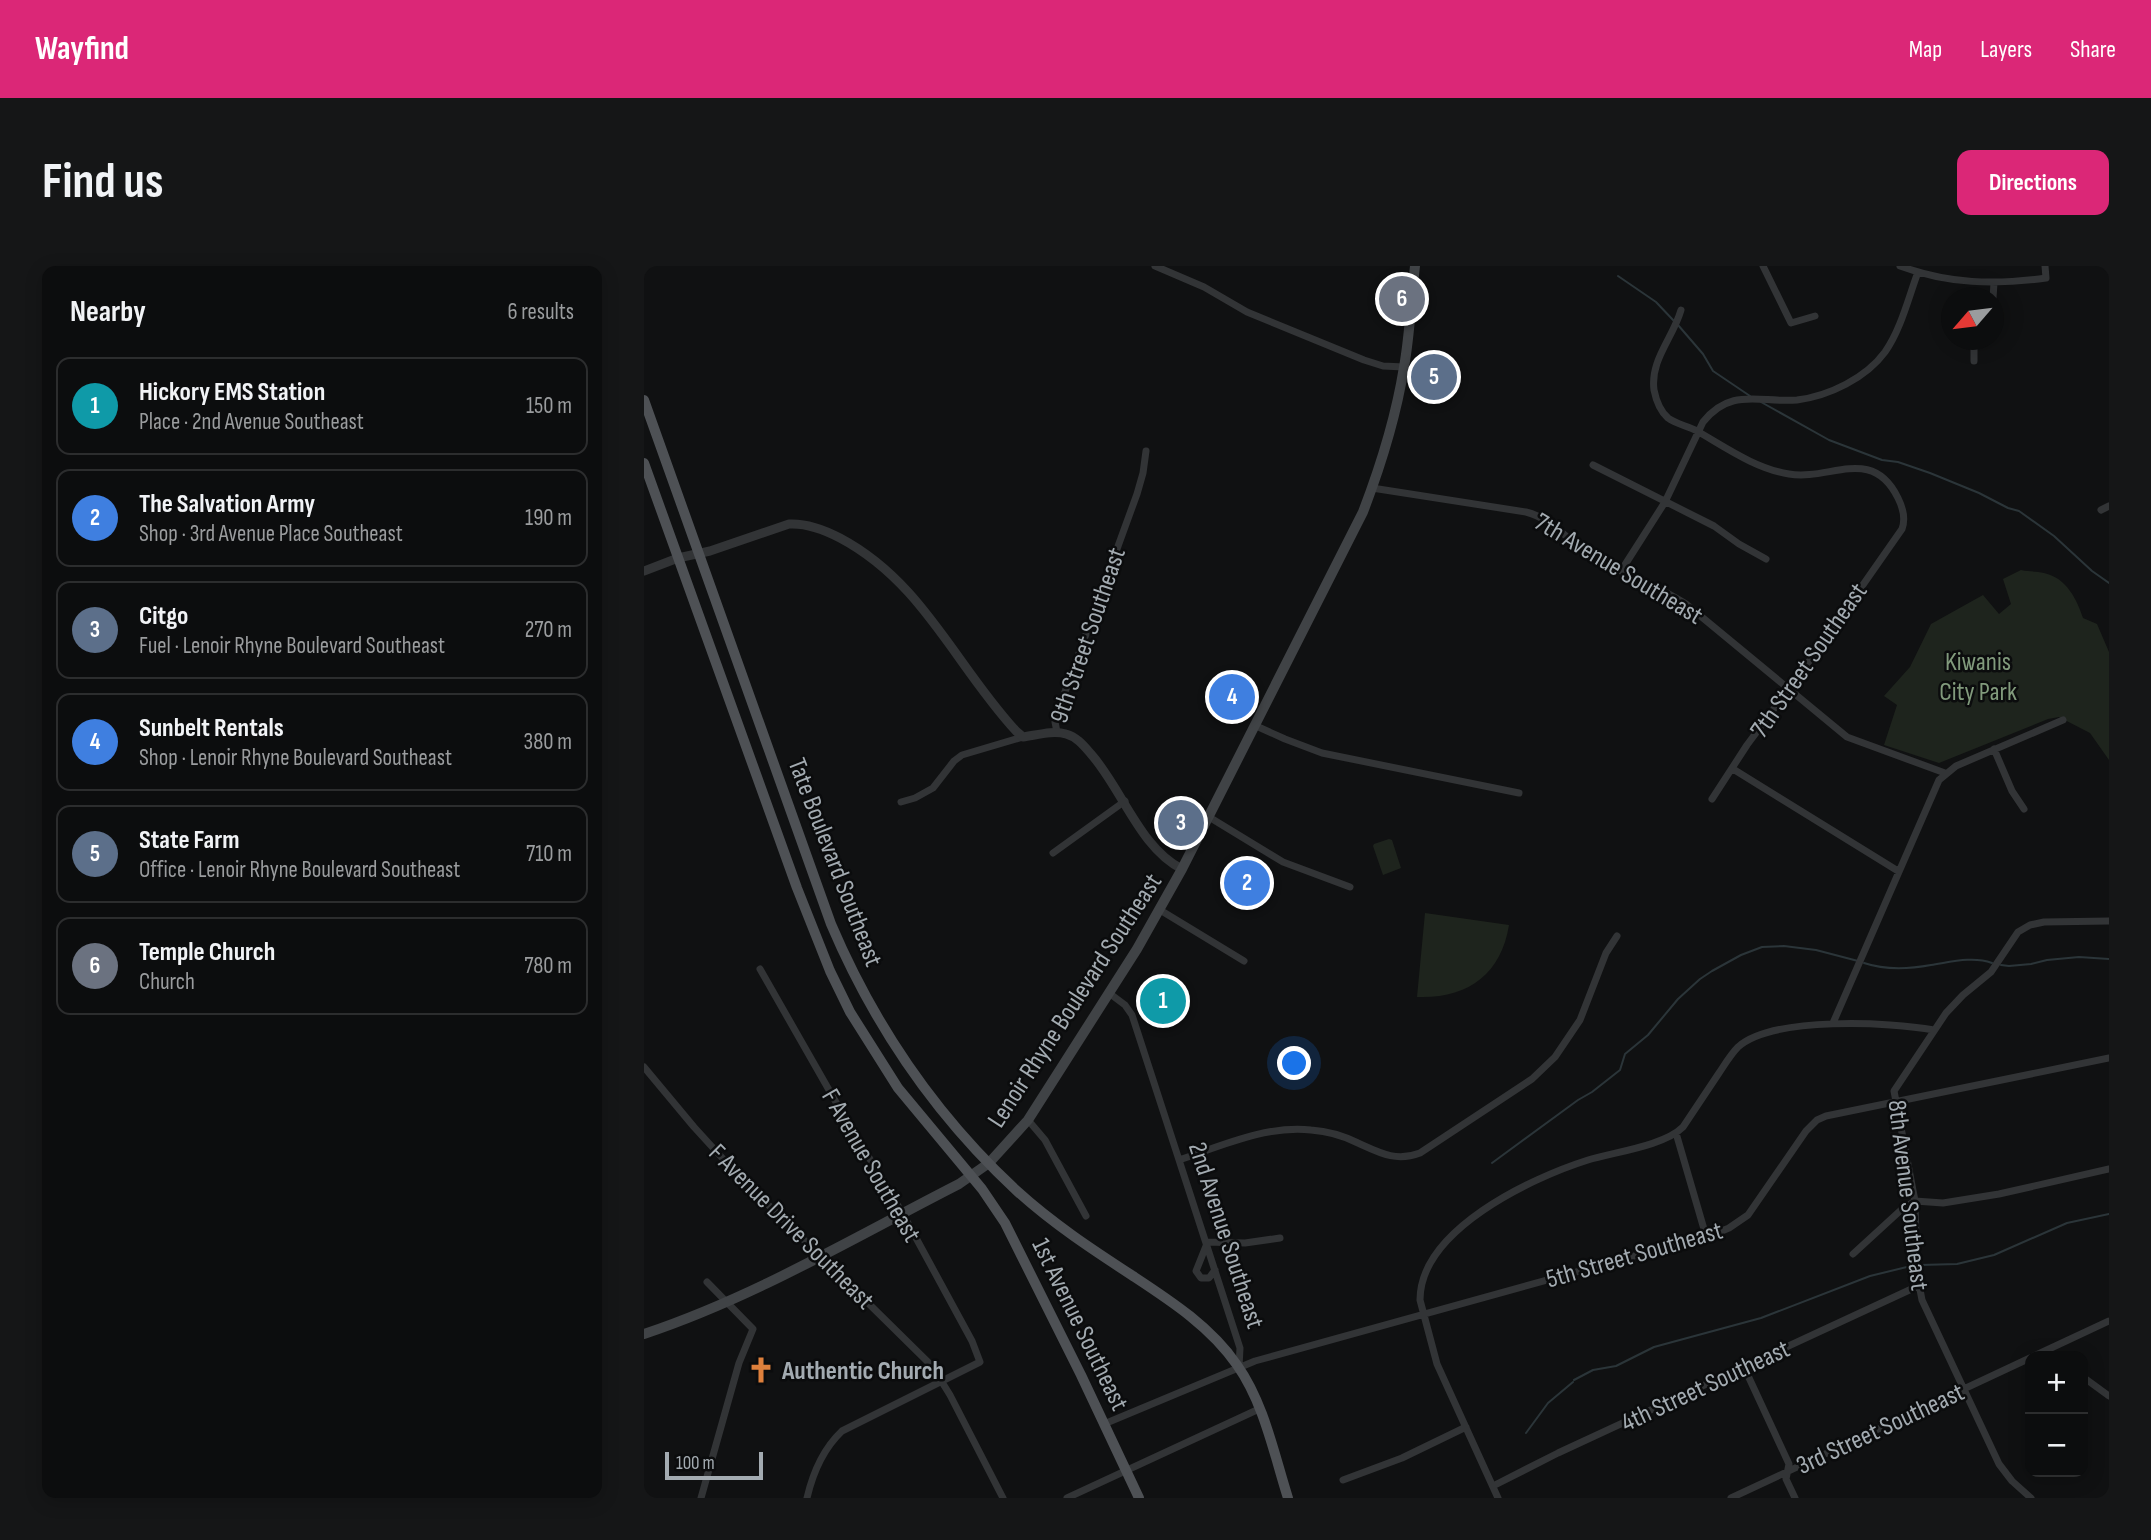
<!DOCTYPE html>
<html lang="en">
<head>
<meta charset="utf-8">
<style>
	:root { --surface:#0c0d0e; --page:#151617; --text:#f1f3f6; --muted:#9a9c9e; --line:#2c2d2e; --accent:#db2777 }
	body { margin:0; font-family:"Sofia Sans Condensed",sans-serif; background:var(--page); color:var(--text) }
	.controls { position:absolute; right:21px; bottom:21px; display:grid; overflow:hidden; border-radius:14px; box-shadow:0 4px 18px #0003 }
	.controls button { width:63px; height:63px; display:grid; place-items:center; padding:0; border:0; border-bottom:2px solid var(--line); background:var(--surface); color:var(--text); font:35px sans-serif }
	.compass { position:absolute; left:1297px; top:21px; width:63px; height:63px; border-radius:50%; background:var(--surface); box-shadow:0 4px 18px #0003; rotate:242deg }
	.scale { position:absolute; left:21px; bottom:18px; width:98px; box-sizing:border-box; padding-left:7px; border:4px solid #a3abb1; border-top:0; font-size:19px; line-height:24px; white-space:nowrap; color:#a3abb1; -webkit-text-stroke:5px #0b0c0d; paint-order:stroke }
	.you { position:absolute; left:651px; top:798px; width:24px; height:24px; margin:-18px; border:5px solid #fff; border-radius:50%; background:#1a73e8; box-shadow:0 0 0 10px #1a73e833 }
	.badge { display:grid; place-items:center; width:46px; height:46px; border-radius:50%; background:var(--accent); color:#fff; font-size:23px; font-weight:700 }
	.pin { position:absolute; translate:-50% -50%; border:4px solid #fff; box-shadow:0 2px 7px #0006 }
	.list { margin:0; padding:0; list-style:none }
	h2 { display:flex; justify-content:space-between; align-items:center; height:91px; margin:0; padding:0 28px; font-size:30px }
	h2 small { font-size:23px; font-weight:400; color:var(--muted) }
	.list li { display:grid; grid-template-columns:46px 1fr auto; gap:21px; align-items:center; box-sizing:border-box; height:98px; margin:0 14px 14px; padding:0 14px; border:2px solid var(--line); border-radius:14px }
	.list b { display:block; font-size:26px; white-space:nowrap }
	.list p { margin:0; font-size:23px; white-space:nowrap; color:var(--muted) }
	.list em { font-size:23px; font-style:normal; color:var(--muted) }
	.map { position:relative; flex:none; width:1465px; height:1232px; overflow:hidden; border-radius:14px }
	header { display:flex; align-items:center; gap:42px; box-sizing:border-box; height:98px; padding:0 35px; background:var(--accent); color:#fff }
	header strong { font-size:33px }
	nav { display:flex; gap:38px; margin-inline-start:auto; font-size:24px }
	.intro { display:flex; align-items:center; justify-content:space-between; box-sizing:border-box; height:168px; padding:0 42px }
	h1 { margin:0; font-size:49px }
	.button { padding:18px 32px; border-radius:14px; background:var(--accent); color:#fff; font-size:24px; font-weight:700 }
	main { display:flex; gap:42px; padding:0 42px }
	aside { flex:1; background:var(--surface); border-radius:14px; box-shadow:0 4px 18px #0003 }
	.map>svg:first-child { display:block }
	.green { fill:#1e241d }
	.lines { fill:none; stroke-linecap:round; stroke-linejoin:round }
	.stream { stroke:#2b3539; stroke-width:2 }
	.minor { stroke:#323436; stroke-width:7 }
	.tertiary { stroke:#323436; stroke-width:9 }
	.secondary { stroke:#404346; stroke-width:10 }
	.primary { stroke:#4e5155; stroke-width:10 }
	.labels { text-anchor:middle; stroke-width:5; stroke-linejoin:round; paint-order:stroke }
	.street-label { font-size:26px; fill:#a3abb1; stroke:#0b0c0d }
	.park-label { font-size:26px; fill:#819a7c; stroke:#0b0c0d }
	.poi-label { font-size:26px; font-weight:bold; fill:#a3abb1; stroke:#0b0c0d; text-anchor:start }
</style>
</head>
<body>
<header>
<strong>Wayfind</strong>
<nav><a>Map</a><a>Layers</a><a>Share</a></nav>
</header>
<div class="intro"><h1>Find us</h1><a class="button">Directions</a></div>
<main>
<aside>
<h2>Nearby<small>6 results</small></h2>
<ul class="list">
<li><span class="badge" style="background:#0f9aa8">1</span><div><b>Hickory EMS Station</b><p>Place · 2nd Avenue Southeast</p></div><em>150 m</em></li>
<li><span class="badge" style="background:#3f7fe0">2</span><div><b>The Salvation Army</b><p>Shop · 3rd Avenue Place Southeast</p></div><em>190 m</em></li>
<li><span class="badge" style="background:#5c6f8a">3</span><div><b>Citgo</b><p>Fuel · Lenoir Rhyne Boulevard Southeast</p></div><em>270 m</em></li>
<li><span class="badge" style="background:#3f7fe0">4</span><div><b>Sunbelt Rentals</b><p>Shop · Lenoir Rhyne Boulevard Southeast</p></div><em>380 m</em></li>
<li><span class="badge" style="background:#5c6f8a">5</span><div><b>State Farm</b><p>Office · Lenoir Rhyne Boulevard Southeast</p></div><em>710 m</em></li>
<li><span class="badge" style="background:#6b7280">6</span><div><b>Temple Church</b><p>Church</p></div><em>780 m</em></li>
</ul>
</aside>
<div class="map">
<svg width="1465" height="1232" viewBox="0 0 1465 1232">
	<rect width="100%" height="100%" fill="#101112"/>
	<path class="green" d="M1377,304C1385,306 1393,305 1400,307C1423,312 1433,334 1439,352L1453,358L1465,386V494L1446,467L1415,451L1404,453L1295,497L1240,479L1253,439L1240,430L1266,401L1287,358L1339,329L1355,348L1367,338L1359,313Z
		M745,573L748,574L757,602L739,609L729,580L730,578Z
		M781,647L865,659C857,709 823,733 773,731Z"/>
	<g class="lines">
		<path class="stream" d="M974,10L1012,36L1030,55
			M1034,59L1059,88L1069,105L1106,130
			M1117,136L1185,174L1238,194L1254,196L1286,207L1335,227L1364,242L1375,245L1410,270L1448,305L1465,317
			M1220,697C1241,704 1265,703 1287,699C1307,696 1329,690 1348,697
			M1357,699L1365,700L1387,698L1403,694L1435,691L1465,693
			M848,897L934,834L948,826L976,804L981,788L1004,769L1034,733L1056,713L1068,705L1097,689L1118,681L1140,680L1172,684L1214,695
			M1276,999L1313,998L1350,989L1423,957L1465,948
			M930,1114L949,1104L972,1100L1010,1081L1117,1052L1226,1010L1271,999
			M882,1167L904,1137L929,1116"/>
		<path class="minor" d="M511,0L560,21L603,46L720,94L739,100L760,101
			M1119,0L1147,57L1171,50
			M1256,0C1304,18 1351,19 1402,12L1401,0
			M1349,32L1350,17
			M1037,44C1029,72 1006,94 1010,124C1012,134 1016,145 1024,152C1032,158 1044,160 1053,165C1081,181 1112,203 1145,208C1186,215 1228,179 1254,232C1259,242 1262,252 1258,263L1172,386L1103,479L1068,533
			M1330,95V74
			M949,199L1070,260L1095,278L1122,293
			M728,222L882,246C909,253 923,274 945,288C976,306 1011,318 1042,338L1203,471L1301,507
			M1457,244L1465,240
			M977,305L1021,236L1059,156C1087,121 1115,137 1153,134C1185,130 1222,112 1241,86C1257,63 1264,33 1274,6
			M610,459L641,473L678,487L875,527
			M413,466L411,456L414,445L493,228L499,207L502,185
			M1350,483L1368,525L1380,543
			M1089,503L1254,605
			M257,536L271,532L289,522L310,495L318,489L379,471
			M565,551L639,596L706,621
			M409,587L481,535
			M516,644L600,695
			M116,703L197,845L259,948L328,1075L336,1096L198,1165C179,1183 169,1206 163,1232
			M465,727L481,739L488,749L596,1082L595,1101
			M1189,757L1295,514L1312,500L1419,454
			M0,801L50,861L92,907L288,1100L306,1129L359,1232
			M384,854L401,874L442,950
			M1032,867L1062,970
			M535,894C577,880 622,859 667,864C682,865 700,870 714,877C736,887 752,896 776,887L888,813L911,791L936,754L962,687L973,670
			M562,976L601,977L636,972
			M562,980L552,1005L557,1012H565L571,1004
			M1209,988L1257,944L1271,935L1299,937L1355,928L1465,903
			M1390,1090L1465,1055
			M1100,1101L1145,1198L1142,1213L1151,1232
			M1439,1111L1465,1130
			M460,1158L611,1095L1073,967L1085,962L1104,949L1162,865L1173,854L1182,850L1465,792
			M699,1214L758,1192L822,1161
			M849,1220L914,1187L1274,1020
			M57,1232L95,1097L109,1063L63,1016
			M423,1232L615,1143
			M854,1232L793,1098L776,1034C776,964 887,912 944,894C970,886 1020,880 1039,861C1051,843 1063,825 1075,807C1081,798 1087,788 1094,781C1128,750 1247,756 1290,764
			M1087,1232L1386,1092
			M1387,1232L1368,1215L1355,1198L1278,1034L1273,1008L1271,935L1250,825L1302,747L1319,729L1347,706L1374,666L1386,659L1400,656L1465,655"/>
		<path class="tertiary" d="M0,305L34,292L66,285L145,258C163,257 179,263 196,272C279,316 311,399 372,465L379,471C393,469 409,464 422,468C433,471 440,480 447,488C478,523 496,582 538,603"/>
		<path class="secondary" d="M0,1068C111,1031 211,971 315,918L345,897L384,854L493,683L538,603L719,246C737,199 752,151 760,101C766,68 767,34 771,0"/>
		<path class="primary" d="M0,134L187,658C230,759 292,850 373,925C408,957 449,984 489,1010C527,1035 567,1061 593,1099C620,1137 630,1188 644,1232
			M0,197L153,622L186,705L206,746L254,822L338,923L361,957L437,1109L495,1232"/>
	</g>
	<defs>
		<g id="church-bare" transform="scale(2.1)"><path d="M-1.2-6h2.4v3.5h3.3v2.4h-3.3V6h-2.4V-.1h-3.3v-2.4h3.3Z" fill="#de803c" stroke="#0b0c0d" stroke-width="2.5" paint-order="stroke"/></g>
	</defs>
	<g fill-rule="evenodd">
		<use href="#church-bare" x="117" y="1104"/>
	</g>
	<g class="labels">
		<g class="street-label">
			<text transform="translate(975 302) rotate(31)" y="9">7th Avenue Southeast</text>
			<text transform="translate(443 369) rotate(-71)" y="9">9th Street Southeast</text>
			<text transform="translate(1164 394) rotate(-55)" y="9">7th Street Southeast</text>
			<text transform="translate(192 596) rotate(69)" y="9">Tate Boulevard Southeast</text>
			<text transform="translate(430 734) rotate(-57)" y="9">Lenoir Rhyne Boulevard Southeast</text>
			<text transform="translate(228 899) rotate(60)" y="9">F Avenue Southeast</text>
			<text transform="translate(1265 929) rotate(83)" y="9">8th Avenue Southeast</text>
			<text transform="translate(148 960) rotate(45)" y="9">F Avenue Drive Southeast</text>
			<text transform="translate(583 969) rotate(72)" y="9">2nd Avenue Southeast</text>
			<text transform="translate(990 988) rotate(-16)" y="9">5th Street Southeast</text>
			<text transform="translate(437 1058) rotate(64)" y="9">1st Avenue Southeast</text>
			<text transform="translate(1061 1119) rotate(-25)" y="9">4th Street Southeast</text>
			<text transform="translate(1236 1162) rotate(-25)" y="9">3rd Street Southeast</text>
		</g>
		<g class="park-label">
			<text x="1334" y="404">Kiwanis<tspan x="1334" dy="30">City Park</tspan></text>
		</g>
		<g class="poi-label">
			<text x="138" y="1113">Authentic Church</text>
		</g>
	</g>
</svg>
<div class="controls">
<button>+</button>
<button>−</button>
</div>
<svg class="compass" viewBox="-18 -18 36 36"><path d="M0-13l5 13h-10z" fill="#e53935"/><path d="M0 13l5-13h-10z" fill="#9a9c9e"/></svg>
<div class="scale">100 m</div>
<div class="you"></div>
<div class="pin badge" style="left:519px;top:735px;background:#0f9aa8">1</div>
<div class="pin badge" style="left:603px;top:617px;background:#3f7fe0">2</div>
<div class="pin badge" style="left:537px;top:557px;background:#5c6f8a">3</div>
<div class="pin badge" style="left:588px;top:431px;background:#3f7fe0">4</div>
<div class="pin badge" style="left:790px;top:111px;background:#5c6f8a">5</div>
<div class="pin badge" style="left:758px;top:33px;background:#6b7280">6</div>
</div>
</main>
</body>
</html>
